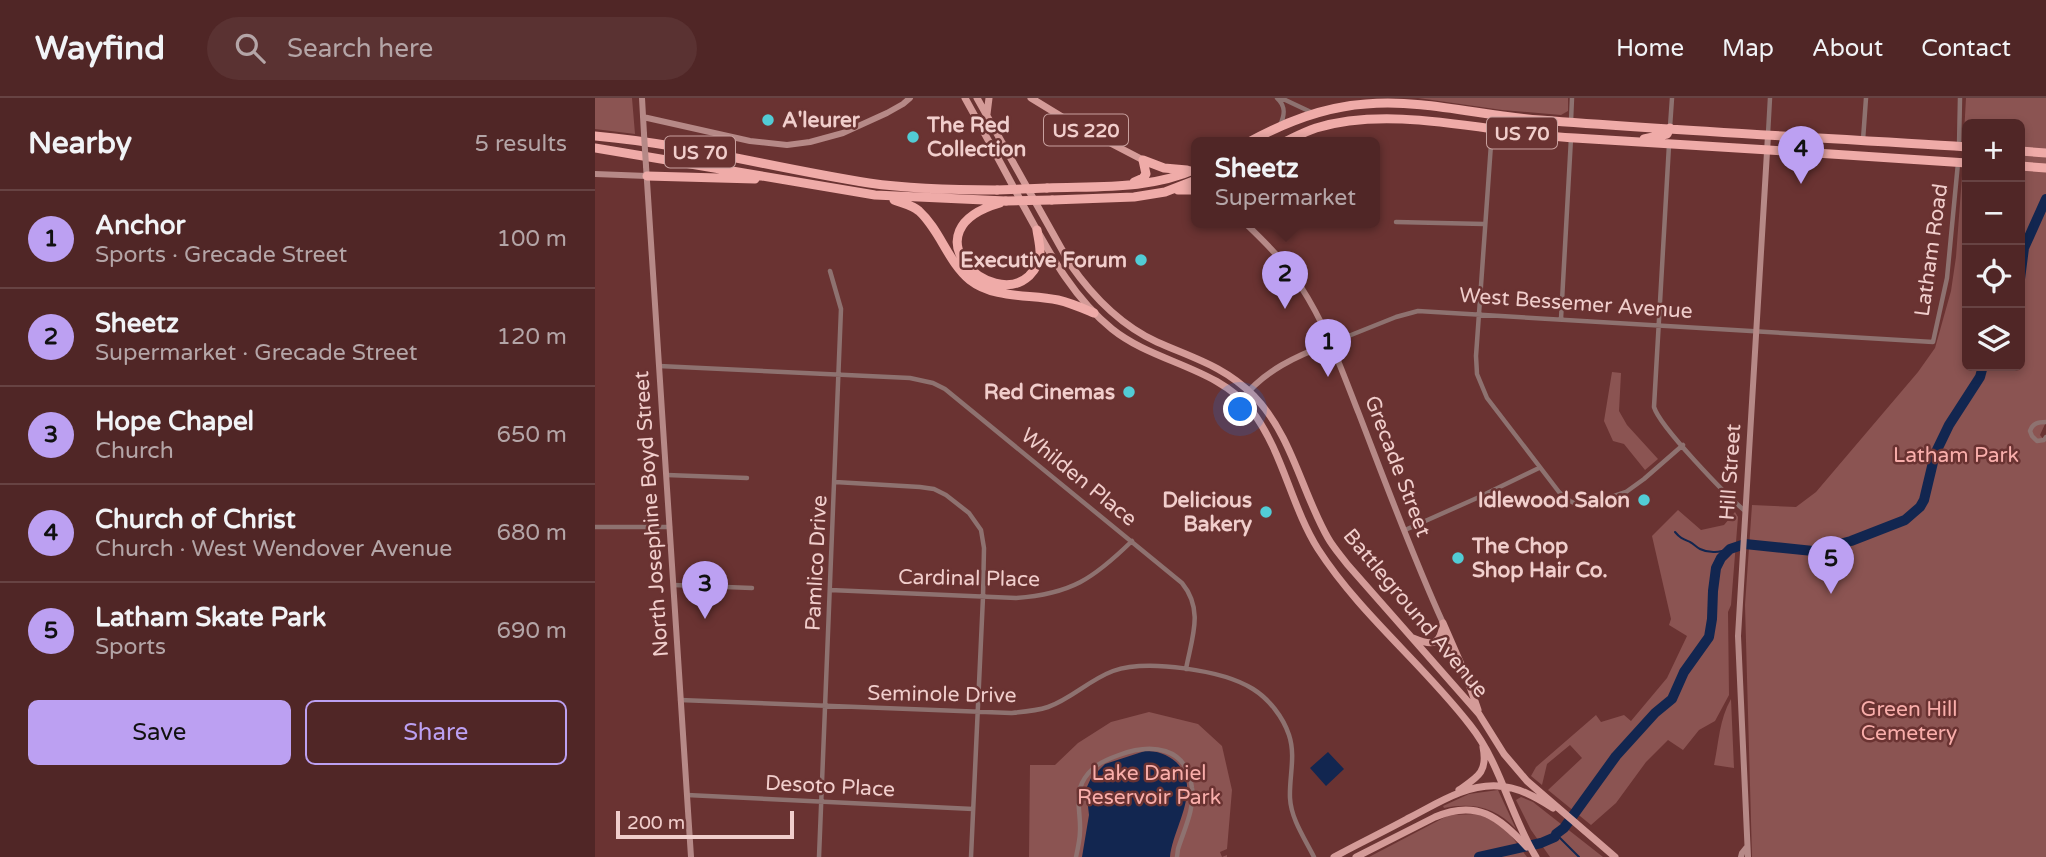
<!DOCTYPE html>
<html lang="en">
<head>
<meta charset="utf-8">
<style>
	:root { --surface:#502626; --page:#5a3232; --text:#f1f3f6; --muted:#b4a5a7; --line:#674343; --accent:#bca0f2 }
	body { margin:0; font-family:"Varela Round",sans-serif; background:var(--page); color:var(--text) }
	.controls { position:absolute; right:21px; top:21px; display:grid; overflow:hidden; border-radius:10px; box-shadow:0 4px 10px #0003 }
	.controls button { width:63px; height:63px; display:grid; place-items:center; padding:0; border:0; border-bottom:2px solid var(--line); background:var(--surface); color:var(--text); font:35px sans-serif }
	.scale { position:absolute; left:21px; bottom:18px; width:178px; box-sizing:border-box; padding-left:7px; border:4px solid #f1cecc; border-top:0; font-size:19px; line-height:24px; white-space:nowrap; color:#f1cecc; -webkit-text-stroke:5px #6a3332; paint-order:stroke }
	.you { position:absolute; left:646px; top:312px; width:24px; height:24px; margin:-18px; border:5px solid #fff; border-radius:50%; background:#1a73e8; box-shadow:0 0 0 10px #1a73e833 }
	.badge { display:grid; place-items:center; width:46px; height:46px; border-radius:50%; background:var(--accent); color:#111; font-size:23px; font-weight:700 }
	.pin { position:absolute; translate:-50% -58px; filter:drop-shadow(0 2px 4px #0008) }
	.pin::after { content:''; position:absolute; top:37px; width:24px; height:21px; background:inherit; clip-path:polygon(0 0,100% 0,50% 100%) }
	.popup { position:absolute; left:596px; top:39px; width:189px; height:91px; box-sizing:border-box; display:grid; place-content:center; border-radius:10px; background:var(--surface); filter:drop-shadow(0 2px 5px #0005); font-size:23px; white-space:nowrap; color:var(--muted) }
	.popup b { font-size:26px; color:var(--text) }
	.popup::after { content:''; position:absolute; left:50%; top:100%; margin-left:-14px; border:14px solid transparent; border-top-color:var(--surface) }
	.list { margin:0; padding:0; list-style:none }
	h2 { display:flex; justify-content:space-between; align-items:center; height:91px; margin:0; padding:0 28px; font-size:30px }
	h2 small { font-size:23px; font-weight:400; color:var(--muted) }
	.list li { display:grid; grid-template-columns:46px 1fr auto; gap:21px; align-items:center; box-sizing:border-box; height:98px; padding:0 28px; border-top:2px solid var(--line) }
	.list b { display:block; font-size:26px; white-space:nowrap }
	.list p { margin:0; font-size:23px; white-space:nowrap; color:var(--muted) }
	.list em { font-size:23px; font-style:normal; color:var(--muted) }
	.actions { display:flex; gap:14px; padding:21px 28px }
	.actions a { flex:1; padding:16px 0; border:2px solid var(--accent); border-radius:10px; text-align:center; font-size:24px; color:var(--accent) }
	.actions .main { background:var(--accent); color:#111 }
	.icon { flex:none; width:38px; height:38px; fill:none; stroke:currentColor; stroke-width:2; stroke-linecap:round; stroke-linejoin:round }
	.map { position:relative; flex:none; width:1451px; height:759px; overflow:hidden }
	header { display:flex; align-items:center; gap:42px; box-sizing:border-box; height:98px; padding:0 35px; background:var(--surface); border-bottom:2px solid var(--line) }
	header strong { font-size:33px }
	nav { display:flex; gap:38px; margin-inline-start:auto; font-size:24px }
	.search { width:490px; height:63px; background:var(--page); display:flex; align-items:center; gap:18px; box-sizing:border-box; padding:0 24px; border-radius:38px; color:var(--muted); font-size:26px }
	main { display:flex }
	aside { flex:1; background:var(--surface) }
	.map>svg:first-child { display:block }
	.green { fill:#8b5452 }
	.water { fill:#122650 }
	.lines { fill:none; stroke-linecap:round; stroke-linejoin:round }
	.stream { stroke:#122650; stroke-width:2 }
	.river { stroke:#122650; stroke-width:10 }
	.street { stroke:#8e7270; stroke-width:4.5 }
	.secondary { stroke:#b68987; stroke-width:6 }
	.primary { stroke:#d49b98; stroke-width:7 }
	.highway { stroke:#efaba8; stroke-width:9 }
	.secondary-bridge { stroke:#b68987; stroke-width:6 }
	.highway-bridge { stroke:#efaba8; stroke-width:9 }
	.poi-dot { fill:#52ccd5; stroke:#6a3332; stroke-width:2.5 }
	.labels { text-anchor:middle; stroke-width:5; stroke-linejoin:round; paint-order:stroke }
	.shield { fill:#6a3332; stroke:#c8a09e; stroke-width:2 }
	.shield-label { font-size:19px; font-weight:bold; fill:#f1cecc }
	.poi-label { font-size:21px; font-weight:bold; fill:#f1cecc; stroke:#6a3332; text-anchor:end }
	.street-label { font-size:21px; fill:#f1cecc; stroke:#6a3332 }
	.park-label { font-size:21px; fill:#f9aeab; stroke:#6a3332 }
</style>
</head>
<body>
<header>
<strong>Wayfind</strong>
<div class="search"><svg class="icon" aria-label="search" viewBox="0 0 24 24"><circle cx="10" cy="10" r="6"/><path d="M15 15l6 6"/></svg>Search here</div>
<nav><a>Home</a><a>Map</a><a>About</a><a>Contact</a></nav>
</header>
<main>
<aside>
<h2>Nearby<small>5 results</small></h2>
<ul class="list">
<li><span class="badge">1</span><div><b>Anchor</b><p>Sports · Grecade Street</p></div><em>100 m</em></li>
<li><span class="badge">2</span><div><b>Sheetz</b><p>Supermarket · Grecade Street</p></div><em>120 m</em></li>
<li><span class="badge">3</span><div><b>Hope Chapel</b><p>Church</p></div><em>650 m</em></li>
<li><span class="badge">4</span><div><b>Church of Christ</b><p>Church · West Wendover Avenue</p></div><em>680 m</em></li>
<li><span class="badge">5</span><div><b>Latham Skate Park</b><p>Sports</p></div><em>690 m</em></li>
</ul>
<div class="actions"><a class="main">Save</a><a>Share</a></div>
</aside>
<div class="map">
<svg width="1451" height="759" viewBox="0 0 1451 759">
	<rect width="100%" height="100%" fill="#6a3332"/>
	<path class="green" d="M0,0H37L40,36L0,31Z
		M823,0H973V13L966,17L907,12Z
		M1371,0H1451V324L1445,337L1451,344V759H1157L1150,507L1157,407L1201,409L1221,394L1323,274L1340,250L1356,193L1361,159L1367,78L1371,72L1372,55V268H1425V26H1372V41L1369,36Z
		M1017,274L1026,275L1024,313L1032,327L1063,361L1050,372L1029,346L1018,343L1009,323Z
		M1083,412L1106,432L1129,427L1140,414L1143,419L1136,507L1133,514L1134,597L1120,623L1104,632L1088,652L1073,642L1051,664L1021,705L996,727L953,692L987,660L975,647L952,666L947,687L936,678L941,669L1001,617L1006,624L1029,617L1036,623L1072,580L1092,538L1074,527L1076,521L1057,438Z
		M1136,601L1139,670L1119,667C1124,644 1124,622 1136,601Z
		M554,614L603,626L627,648L637,692L632,751L625,754L627,759L632,757V759H434L435,667H460L483,645L516,624Z
		M903,692L921,731C901,709 877,704 849,710L848,708L874,696Z
		M926,699L938,704L1008,759H955L936,732L921,702Z
		M883,716L909,728L932,759H774L854,717Z"/>
	<path class="water" d="M550,653C562,653 572,656 581,664C608,690 578,729 575,759H487L494,717L491,691L496,680L510,666Z
		M733,654L749,671L731,688L715,670Z"/>
	<g class="lines">
		<path class="stream" d="M1080,434C1085,440 1088,441 1095,444C1099,446 1101,449 1105,451C1115,456 1125,454 1135,451
			M961,736L984,759"/>
		<path class="river" d="M1425,181L1429,150L1451,101
			M884,759L946,745L960,739L961,736L969,730L1021,658L1060,615L1077,601L1089,574L1114,539L1117,521L1118,493L1121,470L1126,460L1135,451L1150,446L1218,453L1256,443L1310,422L1325,409L1329,402L1340,356L1354,327L1385,279L1388,268"/>
		<path class="street" d="M682,0C691,8 690,17 685,27
			M686,0L718,15
			M976,23L977,0
			M1075,29L1077,0
			M897,32L881,258L882,276L892,300L964,394L975,403L981,406H995L1031,394L1049,381L1088,347
			M1173,36L1175,0
			M1268,42L1271,0
			M1074,47L1059,309C1065,329 1131,397 1150,413
			M1364,48L1365,0
			M801,124L889,126
			M966,221L976,40
			M736,245L801,219L823,213L1338,244L1352,180L1363,65
			M64,268L315,280L338,285L350,291L587,485C609,512 597,539 591,571
			M1451,324C1443,324 1438,325 1435,333L1437,338L1442,343L1449,342L1451,339
			M72,377L152,380
			M240,384L325,389L339,391L351,397L374,415L386,432L389,450L388,499L376,759
			M0,429H75
			M810,432L882,400L944,370
			M78,487L157,490
			M235,492L421,500C476,496 498,481 537,443
			M85,602L416,615C428,614 441,613 453,609C476,601 494,582 518,573C552,561 628,572 658,591C674,601 688,619 694,637C701,658 694,679 695,700C696,721 710,741 719,759
			M92,697L378,711
			M224,759L246,211L235,173
			M481,759C483,750 485,741 485,733C486,717 480,700 487,685C495,669 507,663 524,657C556,645 592,648 597,690C600,710 589,732 583,751L582,759"/>
		<path class="secondary" d="M47,0L49,36
			M48,19L155,43L192,47L215,44L248,35L292,15L308,6L315,0
			M51,68L96,759
			M0,76L52,78
			M650,125C671,145 691,165 706,189C732,229 747,273 764,316C791,386 817,457 848,525
			M646,302C670,272 701,258 736,245
			M1146,759L1147,755L1151,750
			M1153,759L1143,538L1173,37"/>
		<path class="primary" d="M370,0C390,36 409,71 428,107C453,152 476,198 517,231C559,265 623,269 657,313C688,354 696,408 723,451C765,516 828,566 875,627C906,666 915,717 941,759
			M382,0L475,166C498,199 525,227 562,244C598,260 629,268 659,298C697,337 707,395 733,440C738,449 746,458 752,466L884,616L909,656L932,683L1020,759
			M436,0L477,25L548,62
			M392,16L394,0
			M848,525L872,580L883,612
			M818,540C837,548 845,548 848,526
			M864,692C883,679 893,674 888,649
			M739,759C763,746 788,734 812,721C840,707 870,686 903,688C923,689 941,699 958,710
			M761,759L840,719C882,701 904,719 932,749"/>
		<path class="highway" d="M0,38C92,46 183,71 274,85C316,91 359,92 402,92
			M1049,41L1072,36L1075,30
			M652,45C690,24 728,9 771,6C829,1 887,18 945,22C1087,33 1230,40 1372,49
			M687,45C698,40 709,34 721,30C800,6 898,36 980,40C1111,48 1241,56 1372,65
			M0,50L280,97L411,103
			M1425,53L1451,55
			M548,62L569,70L592,72
			M1425,68L1451,70
			M52,78L160,81
			M539,84L548,80L551,76L548,62
			M452,90C502,88 554,92 601,71
			M583,92H601
			M299,102C307,105 317,107 324,113C345,132 353,164 375,182C399,201 435,196 463,202C476,205 487,210 499,215
			M457,102L539,99L570,94L601,82
			M405,105C311,132 396,213 434,178C440,172 445,163 445,154C445,147 443,139 442,132"/>
		<path class="secondary-bridge" d="M49,36L51,68"/>
		<path class="highway-bridge" d="M402,92L452,90
			M411,103L457,102"/>
	</g>
	<g class="poi-dot">
		<circle cx="173" cy="22" r="7"/>
		<circle cx="318" cy="39" r="7"/>
		<circle cx="546" cy="162" r="7"/>
		<circle cx="534" cy="294" r="7"/>
		<circle cx="1049" cy="402" r="7"/>
		<circle cx="671" cy="414" r="7"/>
		<circle cx="863" cy="460" r="7"/>
	</g>
	<g class="labels">
		<g class="shield">
			<rect x="449" y="16.5" width="84" height="31" rx="5"/>
			<rect x="892" y="19.5" width="70" height="31" rx="5"/>
			<rect x="70" y="38.5" width="70" height="31" rx="5"/>
		</g>
		<g class="shield-label">
			<text x="491" y="39">US 220</text>
			<text x="927" y="42">US 70</text>
			<text x="105" y="61">US 70</text>
		</g>
		<g class="poi-label">
			<text x="187" y="29" text-anchor="start">A'leurer</text>
			<text x="332" y="34" text-anchor="start">The Red<tspan x="332" dy="24">Collection</tspan></text>
			<text x="532" y="169">Executive Forum</text>
			<text x="520" y="301">Red Cinemas</text>
			<text x="657" y="409">Delicious<tspan x="657" dy="24">Bakery</tspan></text>
			<text x="1035" y="409">Idlewood Salon</text>
			<text x="877" y="455" text-anchor="start">The Chop<tspan x="877" dy="24">Shop Hair Co.</tspan></text>
		</g>
		<g class="street-label">
			<text transform="translate(1336 152) rotate(-82)" y="7">Latham Road</text>
			<text transform="translate(981 205) rotate(4)" y="7">West Bessemer Avenue</text>
			<text transform="translate(803 368) rotate(69)" y="7">Grecade Street</text>
			<text transform="translate(1135 374) rotate(-86)" y="7">Hill Street</text>
			<text transform="translate(484 379) rotate(39)" y="7">Whilden Place</text>
			<text transform="translate(56 416) rotate(-94)" y="7">North Josephine Boyd Street</text>
			<text transform="translate(221 465) rotate(-87)" y="7">Pamlico Drive</text>
			<text transform="translate(374 480) rotate(1)" y="7">Cardinal Place</text>
			<text transform="translate(821 515) rotate(50)" y="7">Battleground Avenue</text>
			<text transform="translate(347 596) rotate(1)" y="7">Seminole Drive</text>
			<text transform="translate(235 688) rotate(3)" y="7">Desoto Place</text>
		</g>
		<g class="park-label">
			<text x="1361" y="364">Latham Park</text>
			<text x="1314" y="618">Green Hill<tspan x="1314" dy="24">Cemetery</tspan></text>
			<text x="554" y="682">Lake Daniel<tspan x="554" dy="24">Reservoir Park</tspan></text>
		</g>
	</g>
</svg>
<div class="controls">
<button>+</button>
<button>−</button>
<button><svg class="icon" aria-label="locate" viewBox="0 0 24 24"><circle cx="12" cy="12" r="6"/><path d="M12 2v4M12 18v4M2 12h4M18 12h4"/></svg></button>
<button><svg class="icon" aria-label="layers" viewBox="0 0 24 24"><path d="M12 4l9 5-9 5-9-5zM3 14l9 5 9-5"/></svg></button>
</div>
<div class="scale">200 m</div>
<div class="you"></div>
<div class="pin badge" style="left:733px;top:279px">1</div>
<div class="pin badge" style="left:690px;top:211px">2</div>
<div class="popup"><b>Sheetz</b>Supermarket</div>
<div class="pin badge" style="left:110px;top:521px">3</div>
<div class="pin badge" style="left:1206px;top:86px">4</div>
<div class="pin badge" style="left:1236px;top:496px">5</div>
</div>
</main>
</body>
</html>
